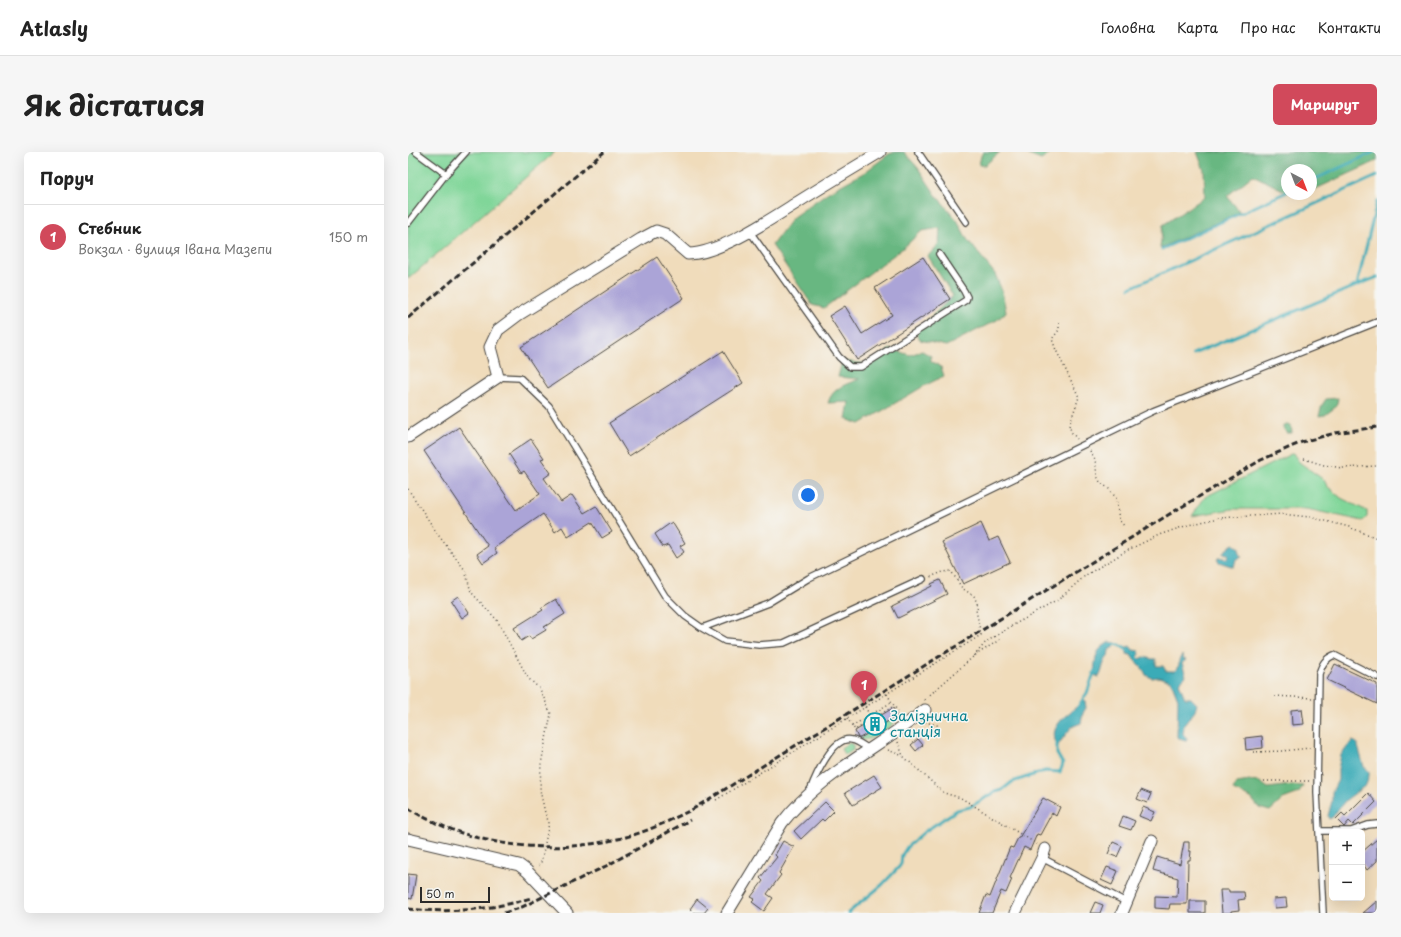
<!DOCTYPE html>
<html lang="uk">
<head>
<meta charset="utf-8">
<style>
	:root { --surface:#fff; --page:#f6f6f6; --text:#222; --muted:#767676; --line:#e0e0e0; --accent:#d1495b }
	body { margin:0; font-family:"Playpen Sans",sans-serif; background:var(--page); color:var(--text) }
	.controls { position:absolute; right:12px; bottom:12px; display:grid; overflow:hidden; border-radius:6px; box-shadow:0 4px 16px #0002 }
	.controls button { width:36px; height:36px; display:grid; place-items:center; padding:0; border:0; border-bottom:1px solid var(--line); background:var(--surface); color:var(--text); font:20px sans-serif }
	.compass { position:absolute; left:873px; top:12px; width:36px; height:36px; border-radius:50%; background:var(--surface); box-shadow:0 4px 16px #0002; rotate:138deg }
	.scale { position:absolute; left:12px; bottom:10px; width:70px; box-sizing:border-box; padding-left:4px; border:2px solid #2b2b2b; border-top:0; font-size:11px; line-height:14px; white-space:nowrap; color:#2b2b2b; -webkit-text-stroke:3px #f6f6f2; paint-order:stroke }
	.you { position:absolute; left:400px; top:343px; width:14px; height:14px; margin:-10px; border:3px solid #fff; border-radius:50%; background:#1a73e8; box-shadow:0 0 0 6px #1a73e833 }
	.badge { display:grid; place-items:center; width:26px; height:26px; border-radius:50%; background:var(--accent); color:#fff; font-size:13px; font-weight:700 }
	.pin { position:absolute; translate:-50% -33px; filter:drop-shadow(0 1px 2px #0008) }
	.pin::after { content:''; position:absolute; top:21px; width:14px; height:12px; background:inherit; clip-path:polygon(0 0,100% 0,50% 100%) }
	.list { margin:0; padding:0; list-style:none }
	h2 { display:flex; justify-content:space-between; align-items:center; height:52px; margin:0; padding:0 16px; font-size:17px }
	h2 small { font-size:13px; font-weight:400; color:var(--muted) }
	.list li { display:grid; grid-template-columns:26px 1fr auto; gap:12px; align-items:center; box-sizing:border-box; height:64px; padding:0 16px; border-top:1px solid var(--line) }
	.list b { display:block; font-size:15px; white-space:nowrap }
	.list p { margin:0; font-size:13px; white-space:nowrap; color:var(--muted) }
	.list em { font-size:13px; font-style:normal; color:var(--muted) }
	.map { position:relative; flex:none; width:969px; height:761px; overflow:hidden; border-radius:6px }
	header { display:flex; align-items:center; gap:24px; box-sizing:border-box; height:56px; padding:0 20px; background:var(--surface); border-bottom:1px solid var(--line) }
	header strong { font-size:19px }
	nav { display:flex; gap:22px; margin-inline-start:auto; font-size:14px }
	.intro { display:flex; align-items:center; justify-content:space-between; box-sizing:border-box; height:96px; padding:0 24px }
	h1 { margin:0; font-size:28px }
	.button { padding:10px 18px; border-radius:6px; background:var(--accent); color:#fff; font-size:14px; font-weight:700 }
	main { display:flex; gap:24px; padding:0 24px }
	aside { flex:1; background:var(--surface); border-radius:6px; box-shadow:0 4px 16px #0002 }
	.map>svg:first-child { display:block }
	.green { fill:#80d699; stroke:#568062 }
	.forest { fill:#68b781; stroke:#4a7156 }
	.water { fill:#3babb7; stroke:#336b71 }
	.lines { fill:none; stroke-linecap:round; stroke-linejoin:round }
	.stream { stroke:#3babb7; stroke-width:3 }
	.building { fill:#aba4d7 }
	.lane-casing { stroke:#494641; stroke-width:8 }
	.street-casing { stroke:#494641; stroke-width:13 }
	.path { stroke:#494641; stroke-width:1.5; stroke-dasharray:1 3; stroke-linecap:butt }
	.lane { stroke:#fff; stroke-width:5.5 }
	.street { stroke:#fff; stroke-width:11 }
	.rail { stroke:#2b2b2b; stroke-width:3; stroke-dasharray:6 3; stroke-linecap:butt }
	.labels { text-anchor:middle; stroke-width:3; stroke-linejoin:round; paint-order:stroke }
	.culture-label { font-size:14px; fill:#0d838f; stroke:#f6f6f2; text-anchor:start }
</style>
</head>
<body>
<header>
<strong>Atlasly</strong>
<nav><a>Головна</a><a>Карта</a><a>Про нас</a><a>Контакти</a></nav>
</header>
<div class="intro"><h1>Як дістатися</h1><a class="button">Маршрут</a></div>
<main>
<aside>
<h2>Поруч<small></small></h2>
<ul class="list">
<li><span class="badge">1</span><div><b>Стебник</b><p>Вокзал · вулиця Івана Мазепи</p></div><em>150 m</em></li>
</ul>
</aside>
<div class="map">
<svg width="969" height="761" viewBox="0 0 969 761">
	<rect width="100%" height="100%" fill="#f6f6f2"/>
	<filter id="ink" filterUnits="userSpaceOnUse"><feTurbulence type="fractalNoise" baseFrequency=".025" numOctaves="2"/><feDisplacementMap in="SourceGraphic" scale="8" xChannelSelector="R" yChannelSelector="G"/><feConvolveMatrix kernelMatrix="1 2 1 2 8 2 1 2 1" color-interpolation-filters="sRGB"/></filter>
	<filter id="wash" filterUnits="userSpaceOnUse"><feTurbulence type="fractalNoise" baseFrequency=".012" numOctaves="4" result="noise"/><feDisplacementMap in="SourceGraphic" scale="16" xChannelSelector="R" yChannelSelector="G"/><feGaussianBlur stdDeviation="0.9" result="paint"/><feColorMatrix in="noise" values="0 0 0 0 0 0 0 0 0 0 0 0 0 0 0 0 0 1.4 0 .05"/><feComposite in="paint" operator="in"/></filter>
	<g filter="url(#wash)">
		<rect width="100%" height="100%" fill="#f0dcbb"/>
		<path class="green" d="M0,0H147L0,127Z
			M885,301L891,310L916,328L919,334L933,346L959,359V365L955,369L899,357H824L784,364L797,345Z
			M489,564C487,575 462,591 451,587L467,577L468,578L473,575V574Z
			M441,591L445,593V598L439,602H436L433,597Z"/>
		<path class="forest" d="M488,0H496L510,16L528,43L549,68L559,87L587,122L594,139L598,160L589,168L538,194L512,188L507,180L545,144L520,104L531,92L532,76L514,79L495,96L416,156L404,153L364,93L385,65L419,41L457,20L481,2Z
			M575,0H592L577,13H571L573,4Z
			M617,0H645L633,8L623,4Z
			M789,0H969V9L903,39V18H879V40L845,23L819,44L832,60L752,96L755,73L797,45L796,18Z
			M482,197L502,203L514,199L523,204V209L533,215L536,224L516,234L452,272L438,267L441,250L420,251C424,236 438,232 452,227L430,225L434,209L463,212Z
			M930,246L929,254L917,263L911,264L914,253L918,247Z
			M875,273H883L884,281H879L875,276Z
			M841,629L852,630L860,636L884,633L895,634L891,641L875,647L862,659L851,656L843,646L825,638L829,631Z"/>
		<path class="water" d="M825,392L831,396V402L834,405L828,407L826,415L811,410L809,408L811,405L819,407L821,403L820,402L814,401Z
			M701,490L708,491L707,494L701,498C700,508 699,504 696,511C694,516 694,520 691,525L686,523C687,515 686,502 693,496C695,494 699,492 701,490Z
			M722,494L725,498L731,499L732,502L730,505L732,507L736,505L744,507H748V514H755L758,519H767L771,513V508L774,503L775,507L778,508L774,511L778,524L771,531L777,546H783L789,552L787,559L776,573L775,582L779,586L778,589L769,585L770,547L763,529L751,525L744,526L738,523C735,514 727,511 723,503L719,502V495Z
			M677,548L678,556L675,561L673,571C671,572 667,573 664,575C662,577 650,592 650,594C636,574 664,560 677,548Z
			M944,589L949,591L956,615L961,619V624L958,633L938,648L931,656L925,665L921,667L920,664L924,649V640L930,628V617L933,603Z"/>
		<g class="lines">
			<path class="stream" d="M903,29L966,0
				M754,97L879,40
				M949,133L969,50
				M722,136L969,24
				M785,202L969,125
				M704,492L712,493L722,500
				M668,558L679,541L687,518
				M440,761L474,733L491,715L493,712L494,703L499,695L516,680L549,658L562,655L587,640L594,638L604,630L637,619L652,620L655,612L649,602V589"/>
		</g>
		<g id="blocks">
			<path class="building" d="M249,105L276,146L140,236L113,195Z
				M515,105L542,147L449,208L421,164L437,154L454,182L484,163L467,136Z
				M315,199L335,231L221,304L201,271Z
				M51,275L108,358L132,342L116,319L113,321L101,302L123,287L136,306L133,307L143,321L136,326L153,350L164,343L176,361L188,354L204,380L194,386L184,370L160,385L154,375L147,380L135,362L86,396L89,401L75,411L69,402L80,394L16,299Z
				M264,370L277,391L272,394L276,400L268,406L260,393L255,395L247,382Z
				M573,371L581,389L590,385L602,410L555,432L534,390Z
				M532,428L539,442L490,466L484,454L524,434L523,432Z
				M50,444L61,461L54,466L43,449Z
				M148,447L157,462L136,475L138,478L123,487L121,484L113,489L106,476L135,458L133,456Z
				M927,512L969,532V552L919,528Z
				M485,556L489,564L452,586H450L447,579Z
				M894,557L896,572L884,573L883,558Z
				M854,584L855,596L838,598L837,586Z
				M510,587L515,593L508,599L503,593Z
				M466,623L474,635L445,653L437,641Z
				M733,638L743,642L739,651L729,647Z
				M960,641L968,650L945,673L941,669L936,675L928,667L934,661L937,664Z
				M635,646L652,655L648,664L644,661L632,683L629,682L622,698L616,695L602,726L604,727L598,741L593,739L584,761H571L578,743L582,745L602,695L605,696L610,686H611Z
				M417,650L426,659L416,669L414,667L393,687L386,679Z
				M735,655L747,660L743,669L731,664Z
				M715,664L727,669L723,678L711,674Z
				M969,687V709L959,718L954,711V700Z
				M375,689L386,695L371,721L373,723L359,742L365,746L356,759L344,750L347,747L343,745L355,729L352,726L369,705L367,703Z
				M705,690L714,694L709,705L700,702Z
				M776,690H781V699H783L782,708H780L779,752H762L761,757L747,756V744L769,745L770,726L745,719L749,705L772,712Z
				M699,715L710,719L704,733L693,728Z
				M0,722L8,723L4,747L0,746Z
				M812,738H821V740H836L837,747L830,748L831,758L823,759V761H814Z
				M878,746L879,755L867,756L866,747Z
				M289,747L300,756L296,761H287L282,757Z
				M782,749H797V761H782Z
				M969,749V761H955Z
				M687,750L695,753L692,761H682Z"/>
		</g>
	</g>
	<g filter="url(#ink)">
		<use href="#blocks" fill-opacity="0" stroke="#494641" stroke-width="1"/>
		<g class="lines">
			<g class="lane-casing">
				<path id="lane" d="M8,0L38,22
					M510,0L558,70
					M0,71L38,22L58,0
					M339,82L345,84L431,205L442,215H453L558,148L559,145L556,139L531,102
					M90,225L112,226L141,254L257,444L277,464L294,476L360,451L401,426L745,259L969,170
					M294,476L317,489L351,493L376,491L515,427
					M402,639C407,625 425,583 444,588C450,589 456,594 461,597
					M911,679H943L960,673L969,672
					M634,706L718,750
					M915,761L909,640L911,522C914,512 917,507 926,503L969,525"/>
			</g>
			<g class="street-casing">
				<path id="street" d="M0,285L90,225L82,195L90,178L110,163L233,87L248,79L257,82L280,102C311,102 363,67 390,50C417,33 444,17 472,0
					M0,687L111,713L119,719L159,761
					M319,761L374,671C412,622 470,596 517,558
					M607,761L634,706L637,697
					M714,761L744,689"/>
			</g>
			<path class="path" d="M651,171V178L644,187L648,198L671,245L661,274L664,281L669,287
				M682,299L687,307L689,324L692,330L701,337L708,346L711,368L717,375
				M896,307L916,313L934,316L969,314
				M0,337L31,384L57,418L63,440L89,468L120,526L132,537L143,562L133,612L132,638L137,661L141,671L133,711L130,715
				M566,504L578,490L602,475L650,448L678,423L720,398L751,383L780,373L811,366L873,362L902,365L941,375L969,386
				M479,542L491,562
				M867,544L904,546
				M516,548L566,504L593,487
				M457,555L464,567
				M462,563L468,565L486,554
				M439,566L447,578L461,570L462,563
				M517,570L532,574
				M444,574L484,550
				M490,590L495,604L536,641L553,646L629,692
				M480,598L495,604
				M845,600L874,599L902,596
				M856,629H901
				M308,648L573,483L568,458L570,454L566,444L554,436L543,419L535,420L522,425"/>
			<use href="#lane" class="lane"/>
			<use href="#street" class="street"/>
			<path class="rail" d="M0,166L196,0
				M0,656C64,696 145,704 218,685C241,679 263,668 285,657L760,363L853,308L894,290L927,281L969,275
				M0,757C40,761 84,758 123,746
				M96,761L112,756L198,714L282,668"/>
		</g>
	</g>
	<defs>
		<g id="building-ring" transform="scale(1.15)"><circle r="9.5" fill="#f6f6f2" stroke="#0f9aa8" stroke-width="1.5"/><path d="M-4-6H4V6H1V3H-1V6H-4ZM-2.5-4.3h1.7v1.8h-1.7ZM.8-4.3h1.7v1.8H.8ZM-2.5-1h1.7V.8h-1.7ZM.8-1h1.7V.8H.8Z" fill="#0f9aa8"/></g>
	</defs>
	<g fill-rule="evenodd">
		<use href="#building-ring" x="467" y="572"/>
	</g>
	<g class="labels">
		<g class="culture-label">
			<text x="482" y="569">Залізнична<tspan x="482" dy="16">станція</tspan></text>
		</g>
	</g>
</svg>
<div class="controls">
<button>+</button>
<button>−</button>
</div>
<svg class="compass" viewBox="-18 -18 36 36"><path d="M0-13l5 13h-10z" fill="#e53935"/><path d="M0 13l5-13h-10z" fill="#767676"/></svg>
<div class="scale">50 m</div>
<div class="you"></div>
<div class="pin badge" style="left:456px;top:552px">1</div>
</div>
</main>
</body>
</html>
